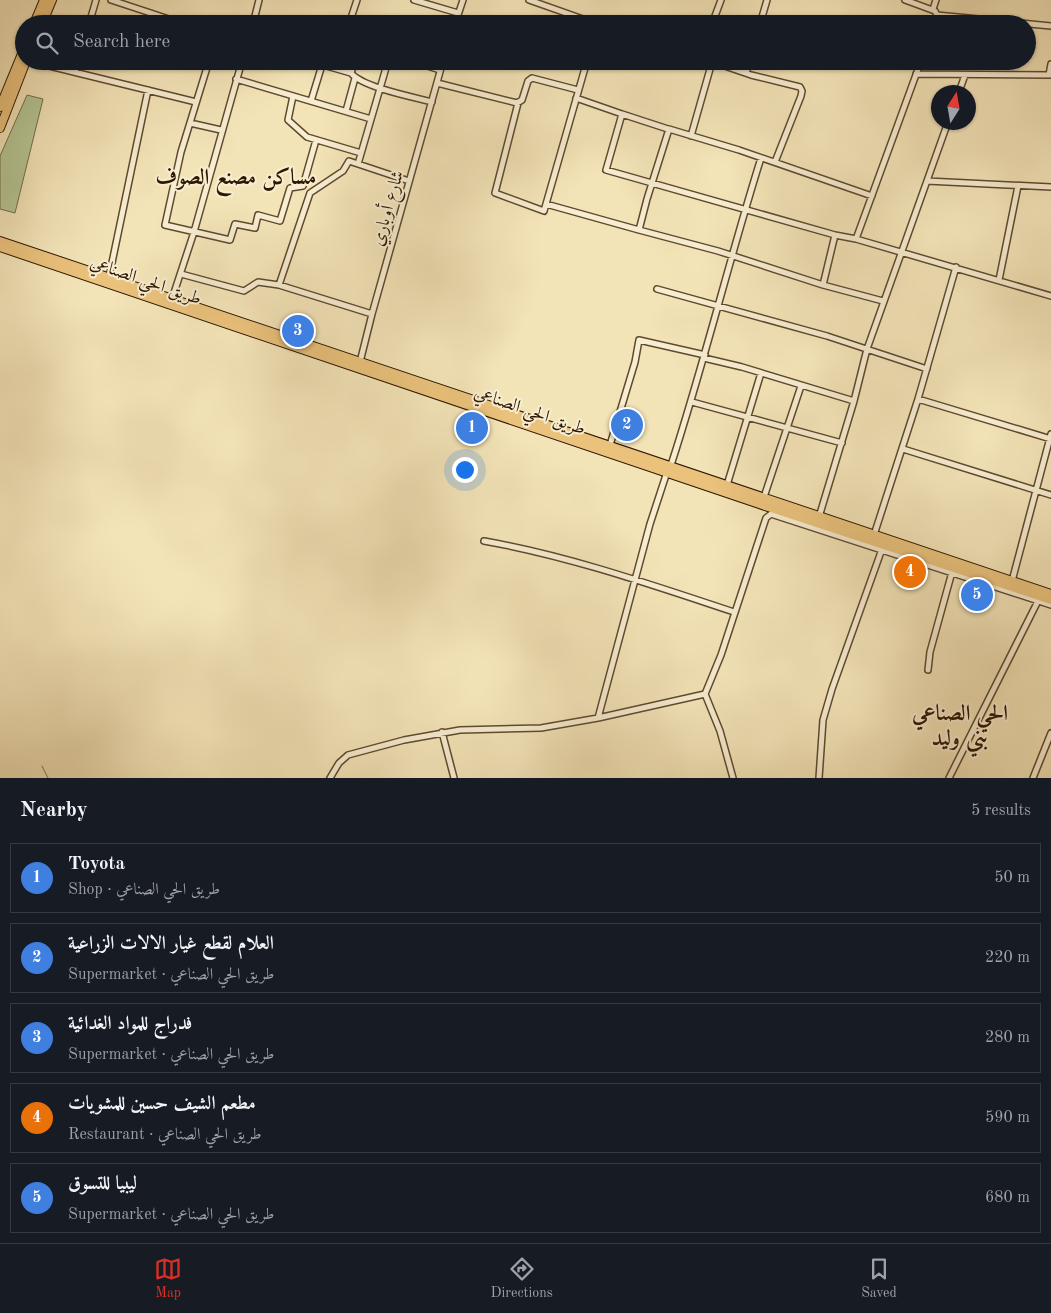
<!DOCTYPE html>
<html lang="en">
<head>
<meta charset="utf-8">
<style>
	:root { --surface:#171b24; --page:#242831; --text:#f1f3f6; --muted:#9ea1a6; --line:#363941; --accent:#d93025 }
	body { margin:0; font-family:"Old Standard TT",Amiri,serif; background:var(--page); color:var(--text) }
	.compass { position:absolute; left:931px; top:85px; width:45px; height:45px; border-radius:50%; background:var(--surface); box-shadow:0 1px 4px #0004; rotate:11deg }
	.you { position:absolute; left:464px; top:469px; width:18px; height:18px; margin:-12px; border:4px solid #fff; border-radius:50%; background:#1a73e8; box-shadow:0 0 0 8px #1a73e833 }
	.badge { display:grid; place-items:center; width:32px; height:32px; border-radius:50%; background:var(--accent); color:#fff; font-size:16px; font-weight:700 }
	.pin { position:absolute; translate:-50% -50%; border:2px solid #fff; box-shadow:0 1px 5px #0006 }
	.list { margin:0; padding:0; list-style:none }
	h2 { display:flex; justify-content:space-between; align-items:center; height:65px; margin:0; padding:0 20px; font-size:21px }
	h2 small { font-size:16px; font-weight:400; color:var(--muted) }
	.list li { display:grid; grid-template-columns:32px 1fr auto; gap:15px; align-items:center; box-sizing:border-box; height:70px; margin:0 10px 10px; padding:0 10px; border:1px solid var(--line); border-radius:0px }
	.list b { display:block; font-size:19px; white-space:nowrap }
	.list p { margin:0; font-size:16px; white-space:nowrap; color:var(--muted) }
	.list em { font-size:16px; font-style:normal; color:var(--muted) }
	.icon { flex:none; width:28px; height:28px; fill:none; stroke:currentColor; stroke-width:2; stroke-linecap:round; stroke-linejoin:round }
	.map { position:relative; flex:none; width:1051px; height:778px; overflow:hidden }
	.search { position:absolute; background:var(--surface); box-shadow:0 1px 4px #0004; left:15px; right:15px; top:15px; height:55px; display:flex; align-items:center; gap:12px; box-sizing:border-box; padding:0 18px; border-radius:28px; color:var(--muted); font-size:19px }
	.sheet { height:465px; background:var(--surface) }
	nav { display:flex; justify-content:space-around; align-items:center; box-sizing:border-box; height:70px; border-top:1px solid var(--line); background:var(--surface); font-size:14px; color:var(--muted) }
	nav a { display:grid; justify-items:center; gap:2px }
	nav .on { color:var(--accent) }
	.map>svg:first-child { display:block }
	.green { fill:#b5c594; stroke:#716e4a }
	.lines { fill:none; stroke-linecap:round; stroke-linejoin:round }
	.stream { stroke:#6f7b6a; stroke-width:1 }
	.minor-casing { stroke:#5e4a2e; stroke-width:8 }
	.trunk-casing { stroke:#2d1700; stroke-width:10 }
	.minor { stroke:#f7edd1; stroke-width:5 }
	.trunk { stroke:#eac27c; stroke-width:8 }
	.labels { text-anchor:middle; stroke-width:4; stroke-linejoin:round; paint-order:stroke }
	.street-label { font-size:18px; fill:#2d1700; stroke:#f7edd1 }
	.district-label { font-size:22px; font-weight:bold; fill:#2d1700; stroke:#f7edd1 }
</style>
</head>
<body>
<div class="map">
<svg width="1051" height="778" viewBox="0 0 1051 778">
	<rect width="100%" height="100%" fill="#f3e4b8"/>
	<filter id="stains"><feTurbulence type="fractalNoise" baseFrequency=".004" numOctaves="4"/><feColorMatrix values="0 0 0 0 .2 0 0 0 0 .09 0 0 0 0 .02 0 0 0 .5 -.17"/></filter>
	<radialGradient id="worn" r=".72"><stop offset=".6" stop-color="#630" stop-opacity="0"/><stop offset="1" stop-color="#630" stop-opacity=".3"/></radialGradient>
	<path class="green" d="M27,95L43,99L15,213L0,209V156Z"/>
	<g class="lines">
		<path class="stream" d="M42,766L48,778"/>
		<g class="minor-casing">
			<path id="minor" d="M111,0L184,24
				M414,0L458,13
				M529,0L597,24
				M905,0L935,11L937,15L935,24
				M933,9L936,0
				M937,15L1051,26
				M89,24L96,0
				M253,24L259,0
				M349,24L357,0
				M455,24L463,0
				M712,24L721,0
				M760,24L767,0
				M29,61L196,102
				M209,61L181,152L165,225L230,240L235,224L255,228L258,215L280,221L290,188L303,186L316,140
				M309,61L351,73C362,87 413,97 432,102
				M412,61L440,70
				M710,61L751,75L800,87L802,91L801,96L775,162
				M75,72L79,61
				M351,73L355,61
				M746,73L750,61
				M916,74L1051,75
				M1049,75L1051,64
				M236,79L371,119
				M437,83L517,103L522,100L528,81L532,78L578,90
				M959,92L965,75
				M293,96L288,120L307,137L361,153
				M576,98L622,114L606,170L835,235L856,239L921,61
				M311,101L322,65
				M518,103L495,193L544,211L587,61
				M346,111L355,78
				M622,114L671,130
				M190,123L221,130
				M691,136L712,62
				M358,164L388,61
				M927,181L1051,187
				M546,204L639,230
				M835,235L823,285L883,301
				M856,239L1051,296
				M181,274L244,291L258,282L279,285L310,193L343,171L349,161L409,181
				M109,277L148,90
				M999,280L1018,186
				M279,285L372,314
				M823,285L718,251L639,230L647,199L669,129L739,150L872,196
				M657,289L827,336L927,369
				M172,299L194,232L242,61
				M704,358L742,367L854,401
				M360,362L372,314L443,61
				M918,399L1051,439
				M692,402L842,443
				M610,445L635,362L639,340L705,355
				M903,449L1051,495
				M671,465C704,364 729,260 761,158
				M667,472L650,524L598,718L705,694L721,655L766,518L771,514L1051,605
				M727,485L761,373
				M764,497L801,386
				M819,517L854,401L867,349L948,122
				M874,535L918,399L956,267
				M484,541C569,556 652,585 734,612
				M1012,581L1051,434
				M928,670L930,652L952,572
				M705,694L720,731L733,778
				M442,732L454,778
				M330,778L339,763L348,755L404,740L460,730L541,728L598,718
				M819,778L823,720L832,689L882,549
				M949,778L1038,601
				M1033,778L1051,733"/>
		</g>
		<g class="trunk-casing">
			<path id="trunk" d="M34,24L44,0
				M42,24L52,0
				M0,107L24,49
				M0,128L26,61
				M0,241L1051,594
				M0,247L771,508L1051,600"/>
		</g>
		<use href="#minor" class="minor"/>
		<use href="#trunk" class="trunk"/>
	</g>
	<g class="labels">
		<g class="street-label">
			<text transform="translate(387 208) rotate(-74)" y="6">شارع أوباري</text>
			<text transform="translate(146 280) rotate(19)" y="6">طريق الحي الصناعي</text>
			<text transform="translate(530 410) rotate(19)" y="6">طريق الحي الصناعي</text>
		</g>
		<g class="district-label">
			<text x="236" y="184">مساكن مصنع الصوف</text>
			<text x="960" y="720">الحي الصناعي<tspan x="960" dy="25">بني وليد</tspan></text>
		</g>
	</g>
	<rect width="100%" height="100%" filter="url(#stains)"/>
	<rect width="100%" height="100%" fill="url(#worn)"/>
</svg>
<svg class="compass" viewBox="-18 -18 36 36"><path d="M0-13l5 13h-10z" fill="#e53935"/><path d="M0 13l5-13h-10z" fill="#9ea1a6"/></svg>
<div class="you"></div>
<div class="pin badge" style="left:472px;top:428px;background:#3f7fe0">1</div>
<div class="pin badge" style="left:627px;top:425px;background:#3f7fe0">2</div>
<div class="pin badge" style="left:298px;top:331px;background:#3f7fe0">3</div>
<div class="pin badge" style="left:910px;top:572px;background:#e8710a">4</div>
<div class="pin badge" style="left:977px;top:595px;background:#3f7fe0">5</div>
<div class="search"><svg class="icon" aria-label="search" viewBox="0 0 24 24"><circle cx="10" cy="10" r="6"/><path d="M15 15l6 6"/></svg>Search here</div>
</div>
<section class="sheet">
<h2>Nearby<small>5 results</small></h2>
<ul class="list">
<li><span class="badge" style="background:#3f7fe0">1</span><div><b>Toyota</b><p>Shop · طريق الحي الصناعي</p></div><em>50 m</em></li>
<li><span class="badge" style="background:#3f7fe0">2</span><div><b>العلام لقطع غيار الالات الزراعية</b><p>Supermarket · طريق الحي الصناعي</p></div><em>220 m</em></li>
<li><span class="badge" style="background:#3f7fe0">3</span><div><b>فدراج للمواد الغدائية</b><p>Supermarket · طريق الحي الصناعي</p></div><em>280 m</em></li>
<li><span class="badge" style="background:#e8710a">4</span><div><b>مطعم الشيف حسين للمشويات</b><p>Restaurant · طريق الحي الصناعي</p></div><em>590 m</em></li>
<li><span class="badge" style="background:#3f7fe0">5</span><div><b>ليبيا للتسوق</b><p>Supermarket · طريق الحي الصناعي</p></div><em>680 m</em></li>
</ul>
</section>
<nav>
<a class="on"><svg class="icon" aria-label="map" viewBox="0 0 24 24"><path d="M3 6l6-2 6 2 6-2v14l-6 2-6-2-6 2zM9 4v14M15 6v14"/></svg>Map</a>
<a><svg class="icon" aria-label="directions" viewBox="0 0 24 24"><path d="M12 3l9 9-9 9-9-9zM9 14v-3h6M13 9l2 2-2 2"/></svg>Directions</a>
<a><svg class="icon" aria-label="saved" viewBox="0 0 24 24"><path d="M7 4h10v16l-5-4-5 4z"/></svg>Saved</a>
</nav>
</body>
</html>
